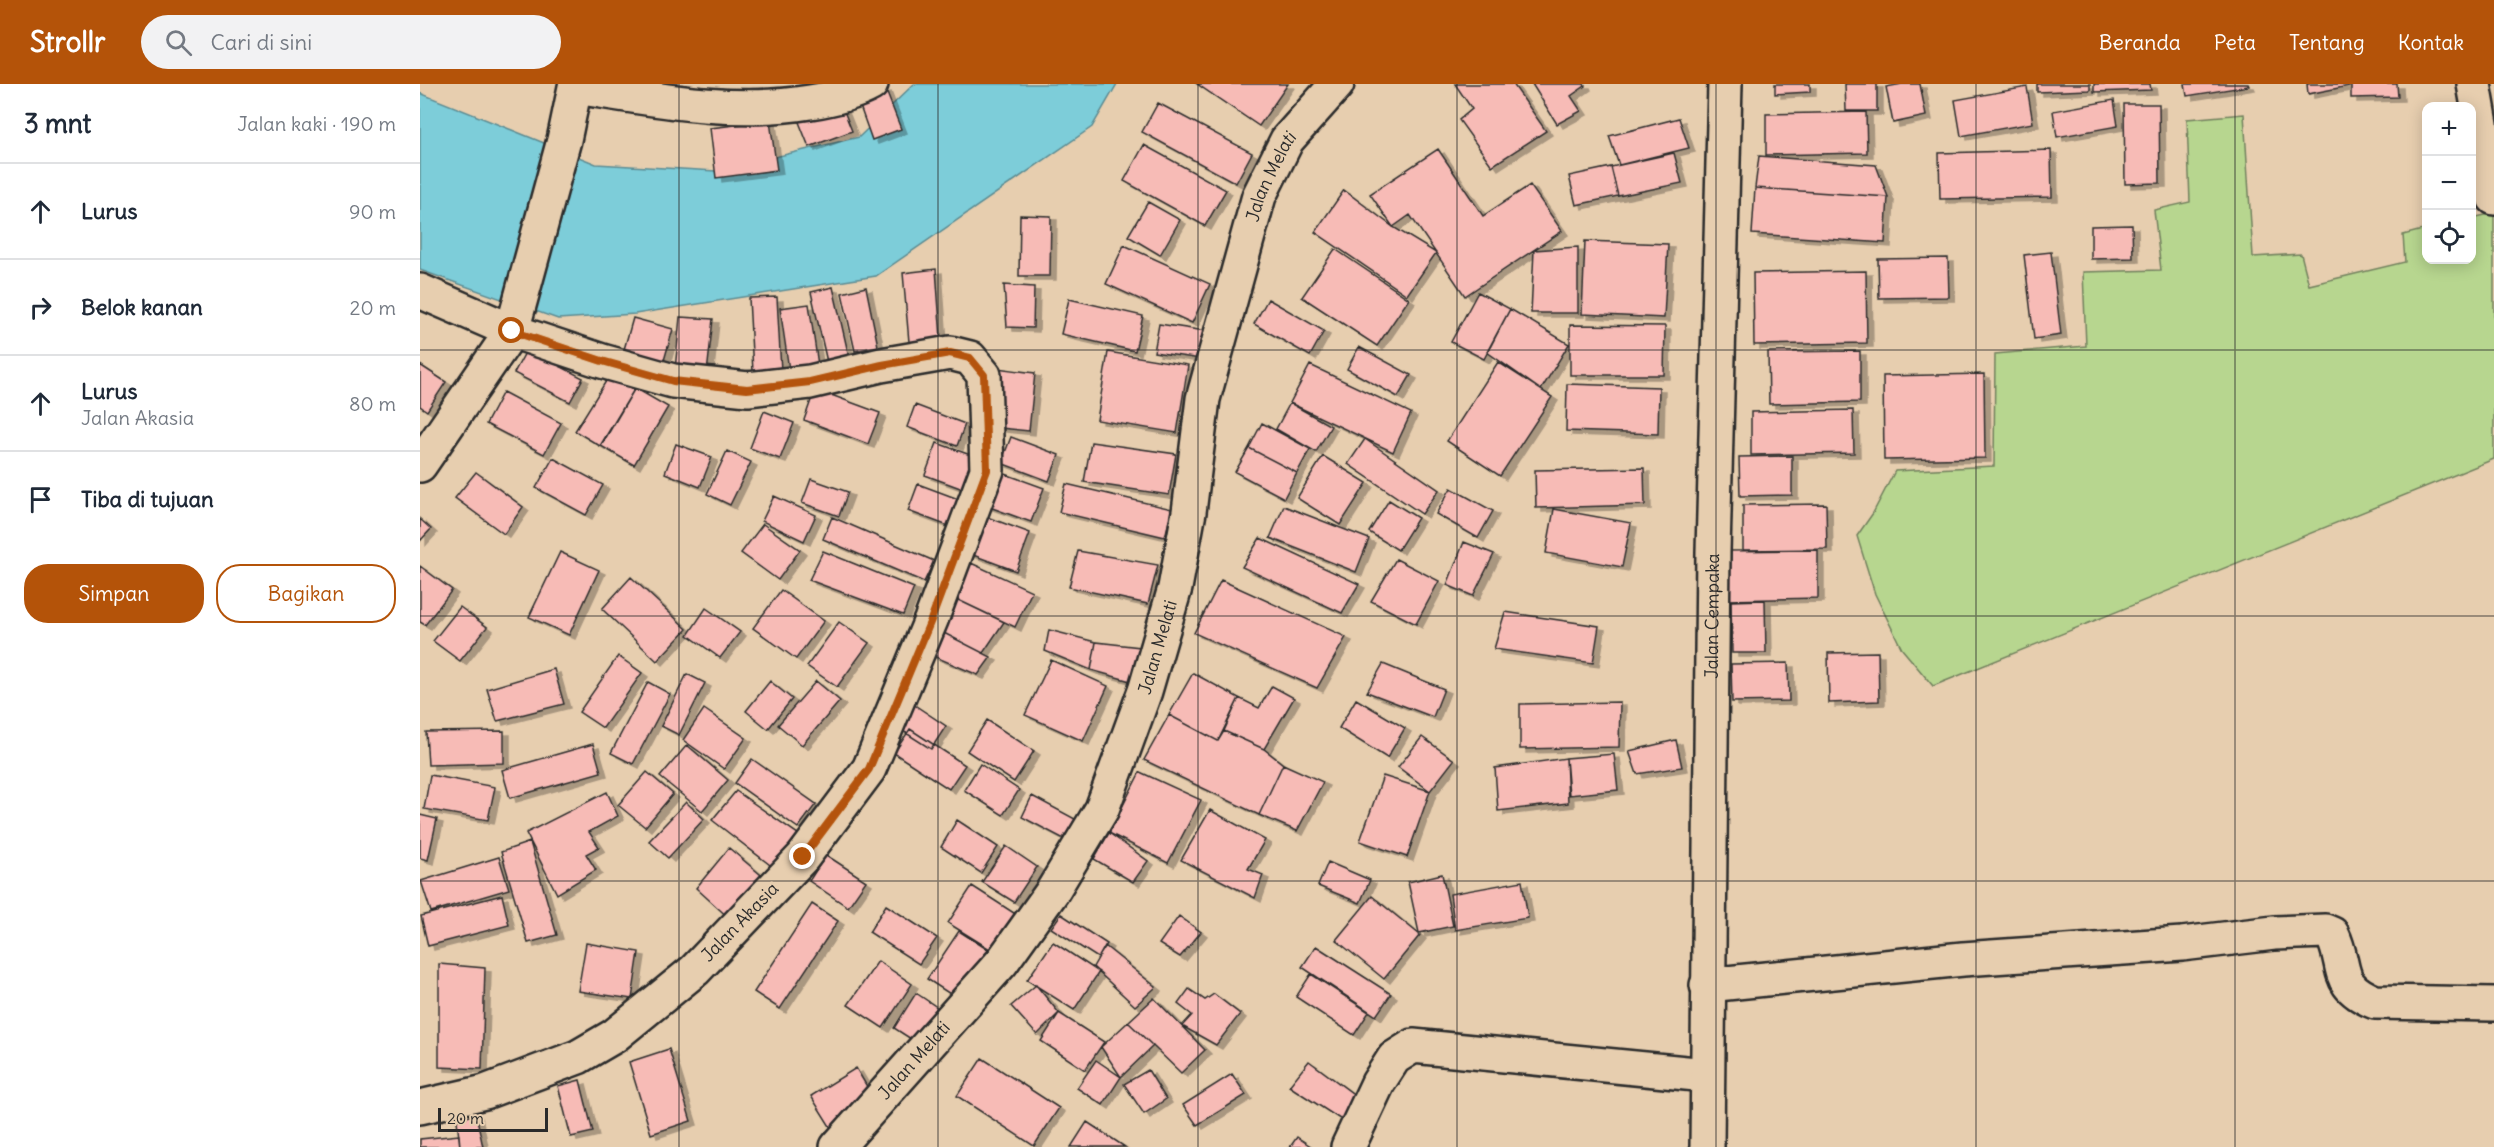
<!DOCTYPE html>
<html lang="id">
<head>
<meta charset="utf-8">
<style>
	:root { --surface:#fff; --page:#f2f2f3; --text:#1f2937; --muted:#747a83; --line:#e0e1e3; --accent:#b45309 }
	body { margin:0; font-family:Delius,sans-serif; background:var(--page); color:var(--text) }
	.controls { position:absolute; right:18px; top:18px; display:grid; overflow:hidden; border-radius:12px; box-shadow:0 3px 15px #0003 }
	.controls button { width:54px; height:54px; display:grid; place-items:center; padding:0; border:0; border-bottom:2px solid var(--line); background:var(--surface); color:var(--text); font:30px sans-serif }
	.scale { position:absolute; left:18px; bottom:15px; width:110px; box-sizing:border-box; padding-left:6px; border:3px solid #2b2b2b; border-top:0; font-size:16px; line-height:21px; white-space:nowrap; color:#2b2b2b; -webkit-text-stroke:4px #e7ceaf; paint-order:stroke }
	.stop { position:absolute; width:18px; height:18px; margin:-14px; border:4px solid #b45309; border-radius:50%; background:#fff }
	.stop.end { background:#b45309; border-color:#fff; box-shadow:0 2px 6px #0008 }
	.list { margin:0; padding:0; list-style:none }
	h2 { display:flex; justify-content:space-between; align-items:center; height:78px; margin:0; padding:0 24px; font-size:26px }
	h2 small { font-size:20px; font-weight:400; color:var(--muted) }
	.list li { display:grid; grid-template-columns:39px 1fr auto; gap:18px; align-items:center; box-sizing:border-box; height:96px; padding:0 24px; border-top:2px solid var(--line) }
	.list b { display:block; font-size:22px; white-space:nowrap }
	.list p { margin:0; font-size:20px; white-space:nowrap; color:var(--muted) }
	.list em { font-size:20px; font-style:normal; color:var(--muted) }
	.actions { display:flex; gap:12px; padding:18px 24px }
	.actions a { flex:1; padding:14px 0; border:2px solid var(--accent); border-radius:24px; text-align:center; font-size:21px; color:var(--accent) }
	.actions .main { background:var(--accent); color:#fff }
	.icon { flex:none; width:33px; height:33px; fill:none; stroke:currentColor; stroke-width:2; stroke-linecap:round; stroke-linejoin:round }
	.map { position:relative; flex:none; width:2074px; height:1063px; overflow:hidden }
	header { display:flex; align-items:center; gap:36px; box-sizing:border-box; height:84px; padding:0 30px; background:var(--accent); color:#fff }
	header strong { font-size:28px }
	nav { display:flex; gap:33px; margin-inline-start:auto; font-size:21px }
	.search { width:420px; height:54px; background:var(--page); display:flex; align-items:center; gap:15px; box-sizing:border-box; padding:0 21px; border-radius:33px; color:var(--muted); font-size:22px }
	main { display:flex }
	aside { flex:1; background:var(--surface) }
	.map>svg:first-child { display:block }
	.green { fill:#b7d68f; stroke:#71805d; stroke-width:1.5 }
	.water { fill:#7dcdd9; stroke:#5c8c93; stroke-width:1.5 }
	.building { fill:#f7bbb6; stroke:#2b2b2b; stroke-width:1.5; filter:url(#shadow) }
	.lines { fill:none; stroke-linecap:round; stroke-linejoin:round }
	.minor-casing { stroke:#2b2b2b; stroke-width:38 }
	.tertiary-casing { stroke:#2b2b2b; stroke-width:38 }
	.secondary-casing { stroke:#2b2b2b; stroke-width:38 }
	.minor { stroke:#e7ceaf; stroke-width:33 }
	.tertiary { stroke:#e7ceaf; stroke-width:33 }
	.secondary { stroke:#e7ceaf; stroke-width:33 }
	.route { stroke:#b45309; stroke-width:8 }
	.grid { fill:none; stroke:#2b2b2b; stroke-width:1.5; stroke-opacity:0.55 }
	.labels { text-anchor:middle; stroke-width:6; stroke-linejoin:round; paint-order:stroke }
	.street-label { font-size:18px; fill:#2b2b2b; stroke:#e7ceaf }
</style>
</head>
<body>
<header>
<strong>Strollr</strong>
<div class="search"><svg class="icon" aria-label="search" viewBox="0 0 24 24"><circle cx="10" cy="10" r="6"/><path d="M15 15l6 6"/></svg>Cari di sini</div>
<nav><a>Beranda</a><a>Peta</a><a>Tentang</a><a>Kontak</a></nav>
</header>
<main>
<aside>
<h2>3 mnt<small>Jalan kaki · 190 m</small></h2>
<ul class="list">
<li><svg class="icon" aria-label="ahead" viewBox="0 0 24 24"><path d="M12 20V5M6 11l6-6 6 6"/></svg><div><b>Lurus</b></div><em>90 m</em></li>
<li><svg class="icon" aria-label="right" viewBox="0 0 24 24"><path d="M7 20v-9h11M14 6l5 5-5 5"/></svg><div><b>Belok kanan</b></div><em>20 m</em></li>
<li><svg class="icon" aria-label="ahead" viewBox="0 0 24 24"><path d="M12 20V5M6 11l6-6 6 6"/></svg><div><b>Lurus</b><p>Jalan Akasia</p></div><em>80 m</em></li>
<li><svg class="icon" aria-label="arrive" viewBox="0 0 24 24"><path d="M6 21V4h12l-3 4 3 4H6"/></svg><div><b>Tiba di tujuan</b></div></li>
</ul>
<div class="actions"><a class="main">Simpan</a><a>Bagikan</a></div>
</aside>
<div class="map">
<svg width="2074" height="1063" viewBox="0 0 2074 1063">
	<defs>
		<filter id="shadow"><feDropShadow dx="6" dy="4" stdDeviation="0" flood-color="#0004"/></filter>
	</defs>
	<rect width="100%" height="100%" fill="#e7ceaf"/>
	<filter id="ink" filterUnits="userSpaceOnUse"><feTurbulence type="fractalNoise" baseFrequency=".0167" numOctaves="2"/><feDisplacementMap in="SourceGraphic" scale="12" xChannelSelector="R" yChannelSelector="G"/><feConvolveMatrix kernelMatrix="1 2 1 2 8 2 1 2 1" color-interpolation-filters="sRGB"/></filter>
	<g filter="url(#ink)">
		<path class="green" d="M1824,30L1833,173L1881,170L1889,201L1985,178L1983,151L2006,145V176H2052V134L2074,129V375L1513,602L1482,565L1455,510L1437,452L1453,429L1475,387L1574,382L1575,270L1666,262L1663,188L1741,186L1734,126L1770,118L1767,35Z"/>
		<path class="water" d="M494,0H697L672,43L456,192L215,230L138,235L0,186V9L176,80L296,87L439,53Z"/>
		<path class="building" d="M777,0H868L839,42Z
			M1035,0H1093L1126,47L1072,82L1039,36L1052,25Z
			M1112,0H1164L1165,2L1151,12L1161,27L1137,40Z
			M1355,0H1390V8L1355,10Z
			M1425,0H1457V27H1426Z
			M1482,0H1500L1506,32L1473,39L1466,3Z
			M1617,0H1670V6L1617,8Z
			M1674,0H1730L1731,6L1674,8Z
			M1765,0H1828L1829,2L1767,12Z
			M1887,0H1928L1929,2L1888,10Z
			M1931,0H1977L1978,13L1931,14Z
			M1607,3L1613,39L1541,52L1535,16Z
			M465,4L481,45L452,56L437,14Z
			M1694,16L1698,42L1637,53L1633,27Z
			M420,17L432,47L389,63L377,33Z
			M738,19L832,69L816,99L722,48Z
			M1704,20H1739L1740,99L1705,100Z
			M1446,28L1447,69L1346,71V30Z
			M1259,34L1269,64L1199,81L1189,52Z
			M350,37L357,86L296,94L290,44Z
			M724,61L806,106L785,142L704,97Z
			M1018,65L1063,132L1110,101L1142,147L1045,212L990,131L973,143L950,110Z
			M1631,66L1632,113L1520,115L1519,69Z
			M1254,69L1262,99L1198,112L1191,83Z
			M1339,72L1456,81L1468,113L1335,104Z
			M1191,83L1198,112L1156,121L1149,92Z
			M1335,104L1468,113L1465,159L1332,150Z
			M924,106L973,143L1016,169L987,211L895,148Z
			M728,118L760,136L740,171L708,152Z
			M600,131L631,132L630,192H599Z
			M1712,141L1713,174L1671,175V142Z
			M1165,157L1248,160L1244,234L1162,230Z
			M704,161L790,200L772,239L686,200Z
			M1158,163V229H1111L1114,166Z
			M915,165L989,215L957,262L882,213Z
			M1631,168L1641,251L1614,255L1604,171Z
			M1528,174L1529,213L1459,214L1458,175Z
			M516,185L521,255L489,258L483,189Z
			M1446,187L1447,259L1334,261L1333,189Z
			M584,201L614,203L613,244L587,243Z
			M413,203L429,273L407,278L391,208Z
			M446,203L458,262L435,267L422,209Z
			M1058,208L1090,225L1064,275L1031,258Z
			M357,213L361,287L333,288L329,214Z
			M649,215L723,232L715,267L641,250Z
			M848,215L904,247L890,272L834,240Z
			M389,220L399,288L370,293L360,224Z
			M1090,225L1149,260L1121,306L1067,268Z
			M260,233L293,235L287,289L255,286Z
			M213,234L253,245L241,287L201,276Z
			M739,240L792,248L787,276L734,268Z
			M1150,241L1245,242L1244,291H1150Z
			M939,263L991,291L978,313L927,285Z
			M107,265L163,294L150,318L94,289Z
			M1440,267V318L1349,320L1348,268Z
			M688,268L768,281L757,349L677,336Z
			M1078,278L1132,313L1080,392L1027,357Z
			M0,281L26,298L7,327L0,322Z
			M890,281L991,329L973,368L870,319Z
			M577,284L615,289L609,347L571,343Z
			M191,289L215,304L180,362L155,347Z
			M1564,290L1565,374L1464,376L1463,292Z
			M1147,300L1239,303L1238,350L1146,347Z
			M215,304L248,323L214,381L181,362Z
			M395,305L460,329L448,360L384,336Z
			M83,308L141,339L124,370L66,340Z
			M870,319L911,342L896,368L856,345Z
			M495,321L545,340L537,362L487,343Z
			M1433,326L1434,369L1331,371V328Z
			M344,327L374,339L360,375L330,364Z
			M842,339L890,365L877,389L829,364Z
			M591,353L639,371L629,397L581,379Z
			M945,355L1019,406L1002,430L928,380Z
			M671,358L756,370L749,411L664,398Z
			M517,359L556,373L543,405L505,391Z
			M256,360L292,373L280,403L245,389Z
			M829,364L877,389L864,414L815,388Z
			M307,367L331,378L310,421L287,410Z
			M903,372L947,399L920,441L877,414Z
			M1372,372V411L1320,412L1319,373Z
			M133,374L183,401L166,431L116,404Z
			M1224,384L1225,421L1116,424L1115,386Z
			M577,387L624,404L611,438L564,421Z
			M56,388L103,423L84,450L35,414Z
			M391,395L428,408L419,432L382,419Z
			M498,400L541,416L531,443L488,427Z
			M646,400L752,425L745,453L639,428Z
			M1031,404L1073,427L1058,454L1016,430Z
			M354,412L396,431L384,457L342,437Z
			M969,416L998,434L978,466L949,448Z
			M1406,420L1407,465L1323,466V421Z
			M864,422L949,455L936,488L850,454Z
			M1134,425L1211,439L1202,483L1126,469Z
			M559,430L610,449L596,487L545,468Z
			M412,433L514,477L504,498L403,455Z
			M0,435L11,445L0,457Z
			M343,440L380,466L358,496L321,469Z
			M840,454L939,500L922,529L822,483Z
			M1044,458L1074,470L1053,512L1027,501Z
			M1398,466V514L1307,516L1306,467Z
			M403,467L494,504L483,531L389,496Z
			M658,467L738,481L728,520L649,503Z
			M140,468L179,486L149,551L109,533Z
			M976,475L1019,497L996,540L951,517Z
			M551,479L612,507L595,543L534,514Z
			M0,482L32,506L5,541L0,538Z
			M211,493L267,545L237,577L182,525Z
			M801,496L926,553L897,604L774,549Z
			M361,506L404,537L376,575L333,544Z
			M534,514L584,538L563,569L518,546Z
			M1345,516L1346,569H1312L1311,517Z
			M40,523L67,543L40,577L13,557Z
			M286,524L320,548L300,574L268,551Z
			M1085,528L1179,542L1173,579L1074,565Z
			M419,538L449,559L417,603L387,582Z
			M518,546L571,573L558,591L506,569Z
			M629,546L676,558L671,586L625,567Z
			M676,558L729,564L714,598L671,586Z
			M1458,568L1459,617L1409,619L1408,569Z
			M198,572L222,589L183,644L159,628Z
			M631,576L688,602L663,657L605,631Z
			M1368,579L1369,617L1312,618L1311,580Z
			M963,580L1024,605L1013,633L947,608Z
			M134,585L144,620L77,637L67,605Z
			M773,589L819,614L798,657L749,631Z
			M267,590L285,599L259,651L241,642Z
			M350,597L372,615L348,645L326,627Z
			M396,597L420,617L382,661L358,641Z
			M228,598L250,610L213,680L191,669Z
			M852,602L874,614L844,665L804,647L819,614L839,624Z
			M936,615L985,644L967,674L919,644Z
			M490,618L526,642L511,665L475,642Z
			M1200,618L1199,663L1100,665V620Z
			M284,625L326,654L304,685L263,656Z
			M749,631L798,657L804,647L844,665L863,680L839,731L724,676Z
			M567,636L614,667L594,698L547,667Z
			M490,645L545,681L529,705L474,669Z
			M84,647V679L8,681L6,648Z
			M1002,653L1034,676L1010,707L978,683Z
			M1256,656L1262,683L1217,690L1209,667Z
			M173,660L181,688L90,714L82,686Z
			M267,661L308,696L282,727L240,693Z
			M1194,670L1198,706L1149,711L1146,674Z
			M1146,674L1148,719L1078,727L1075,684Z
			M332,675L396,720L378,744L315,699Z
			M560,680L599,706L583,731L544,706Z
			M863,680L903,698L877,747L839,731Z
			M227,688L253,710L225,743L198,721Z
			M720,688L781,716L748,779L689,749Z
			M10,691L75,703L68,736L4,725Z
			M963,692L1010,707L987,773L940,757Z
			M316,707L382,753L354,784L292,736Z
			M187,708L198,732L169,748L179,763L166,770L176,786L137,810L106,749Z
			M612,712L655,735L644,755L602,733Z
			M266,718L284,735L248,774L229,757Z
			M790,726L845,756L828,785L843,791L835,814L761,776Z
			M0,731L17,735L8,776L0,774Z
			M537,736L578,763L561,789L521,763Z
			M689,749L728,777L713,798L674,775Z
			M110,758L137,851L108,859L81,768Z
			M586,762L617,783L594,818L562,798Z
			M309,764L347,796L311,836L276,804Z
			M406,771L446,797L428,823L389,797Z
			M79,773L89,805L11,828L1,797Z
			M908,778L950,796L940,819L898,802Z
			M1022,790L1033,842L999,849L988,798Z
			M1102,797L1108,834L1035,846L1030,810Z
			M552,802L597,831L573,867L528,839Z
			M82,811L89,841L8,862L1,832Z
			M952,812L1000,851L964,895L916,856Z
			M392,820L418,837L360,925L334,908Z
			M466,821L517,854L499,880L449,848Z
			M641,830L687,860L678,874L631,844Z
			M759,832L781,848L760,873L739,860Z
			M539,847L573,869L541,917L507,895Z
			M633,858L679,888L654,926L607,896Z
			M166,859L219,868L212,915L158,907Z
			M685,862L736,903L715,922L673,883Z
			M896,862L971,910L956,932L882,883Z
			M458,877L492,900L463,944L428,921Z
			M19,880L65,884L62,985L19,983Z
			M891,890L949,928L934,951L876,913Z
			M616,901L639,929L617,951L591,922Z
			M769,905L785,916L794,910L820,930L796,961L762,942L772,931L758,920Z
			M496,909L524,928L502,962L474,944Z
			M734,914L785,966L761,989L708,938Z
			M639,929L684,958L665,986L621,957Z
			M708,938L733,962L701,993L681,963Z
			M249,965L271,1037L231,1050L209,978Z
			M562,974L639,1024L614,1062L537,1012Z
			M676,976L701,993L683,1021L657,1004Z
			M889,977L940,1015L926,1039L869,1002Z
			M436,984L455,1016L411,1044L391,1012Z
			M728,986L746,1015L724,1030L704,1000Z
			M812,990L826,1011L777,1041L763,1021Z
			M160,996L173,1048L151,1053L138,1002Z
			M56,1030L63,1063H40L37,1036Z
			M667,1038L705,1063H651Z
			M39,1051L40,1063H0V1055Z
			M877,1053L892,1063H870Z"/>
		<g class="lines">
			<g class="minor-casing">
				<path id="minor" d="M2054,0L2074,114
					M0,207L92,247L182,277L253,297L328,305L390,298L461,281L530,269L550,274L564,291L567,386L511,536L449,685L383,773L275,886L194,952L158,973L65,1008L0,1023
					M0,381L92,247
					M1287,901L1543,875L1762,860L1854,849L1905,847L1912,850C1928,883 1913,901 1955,918L2074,920
					M928,1063L958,999L974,974L993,962L1286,991"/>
			</g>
			<g class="tertiary-casing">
				<g id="tertiary">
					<path d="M92,247L144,56L155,3C234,15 310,31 390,18C410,15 433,10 451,0"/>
					<path id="s1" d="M1287,1063L1293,468L1305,0"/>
				</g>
			</g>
			<g class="secondary-casing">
				<g id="secondary">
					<path id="s2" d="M417,1063L582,878L632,808L682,725L725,607L755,504L769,428L783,315L839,112L867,56L917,0"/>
				</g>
			</g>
			<use href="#minor" class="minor"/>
			<use href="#tertiary" class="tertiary"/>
			<use href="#secondary" class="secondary"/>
		</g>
	</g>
	<g class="lines" filter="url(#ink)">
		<path class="route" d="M92,247L182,277L253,297L327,305L390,298L462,281L530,269L550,274L564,291L567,386L511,536L449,685L383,773"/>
	</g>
	<path class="grid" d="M259,0V1063M518,0V1063M778,0V1063M1037,0V1063M1296,0V1063M1556,0V1063M1815,0V1063M0,266H2074M0,532H2074M0,797H2074"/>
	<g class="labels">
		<g class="street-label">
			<text dy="6" stroke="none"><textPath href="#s2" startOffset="1088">Jalan Melati</textPath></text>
			<text dy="6" stroke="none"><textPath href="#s1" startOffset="531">Jalan Cempaka</textPath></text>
			<text dy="6" stroke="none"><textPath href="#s2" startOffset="602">Jalan Melati</textPath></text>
			<text transform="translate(320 838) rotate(-46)" y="6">Jalan Akasia</text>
			<text dy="6" stroke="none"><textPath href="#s2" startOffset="116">Jalan Melati</textPath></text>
		</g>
	</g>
</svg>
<div class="controls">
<button>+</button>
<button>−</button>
<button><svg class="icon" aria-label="locate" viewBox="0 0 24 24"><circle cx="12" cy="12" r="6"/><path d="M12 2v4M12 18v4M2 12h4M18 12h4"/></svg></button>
</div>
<div class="scale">20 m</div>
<div class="stop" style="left:92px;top:247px"></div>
<div class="stop end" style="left:383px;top:773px"></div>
</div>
</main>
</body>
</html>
